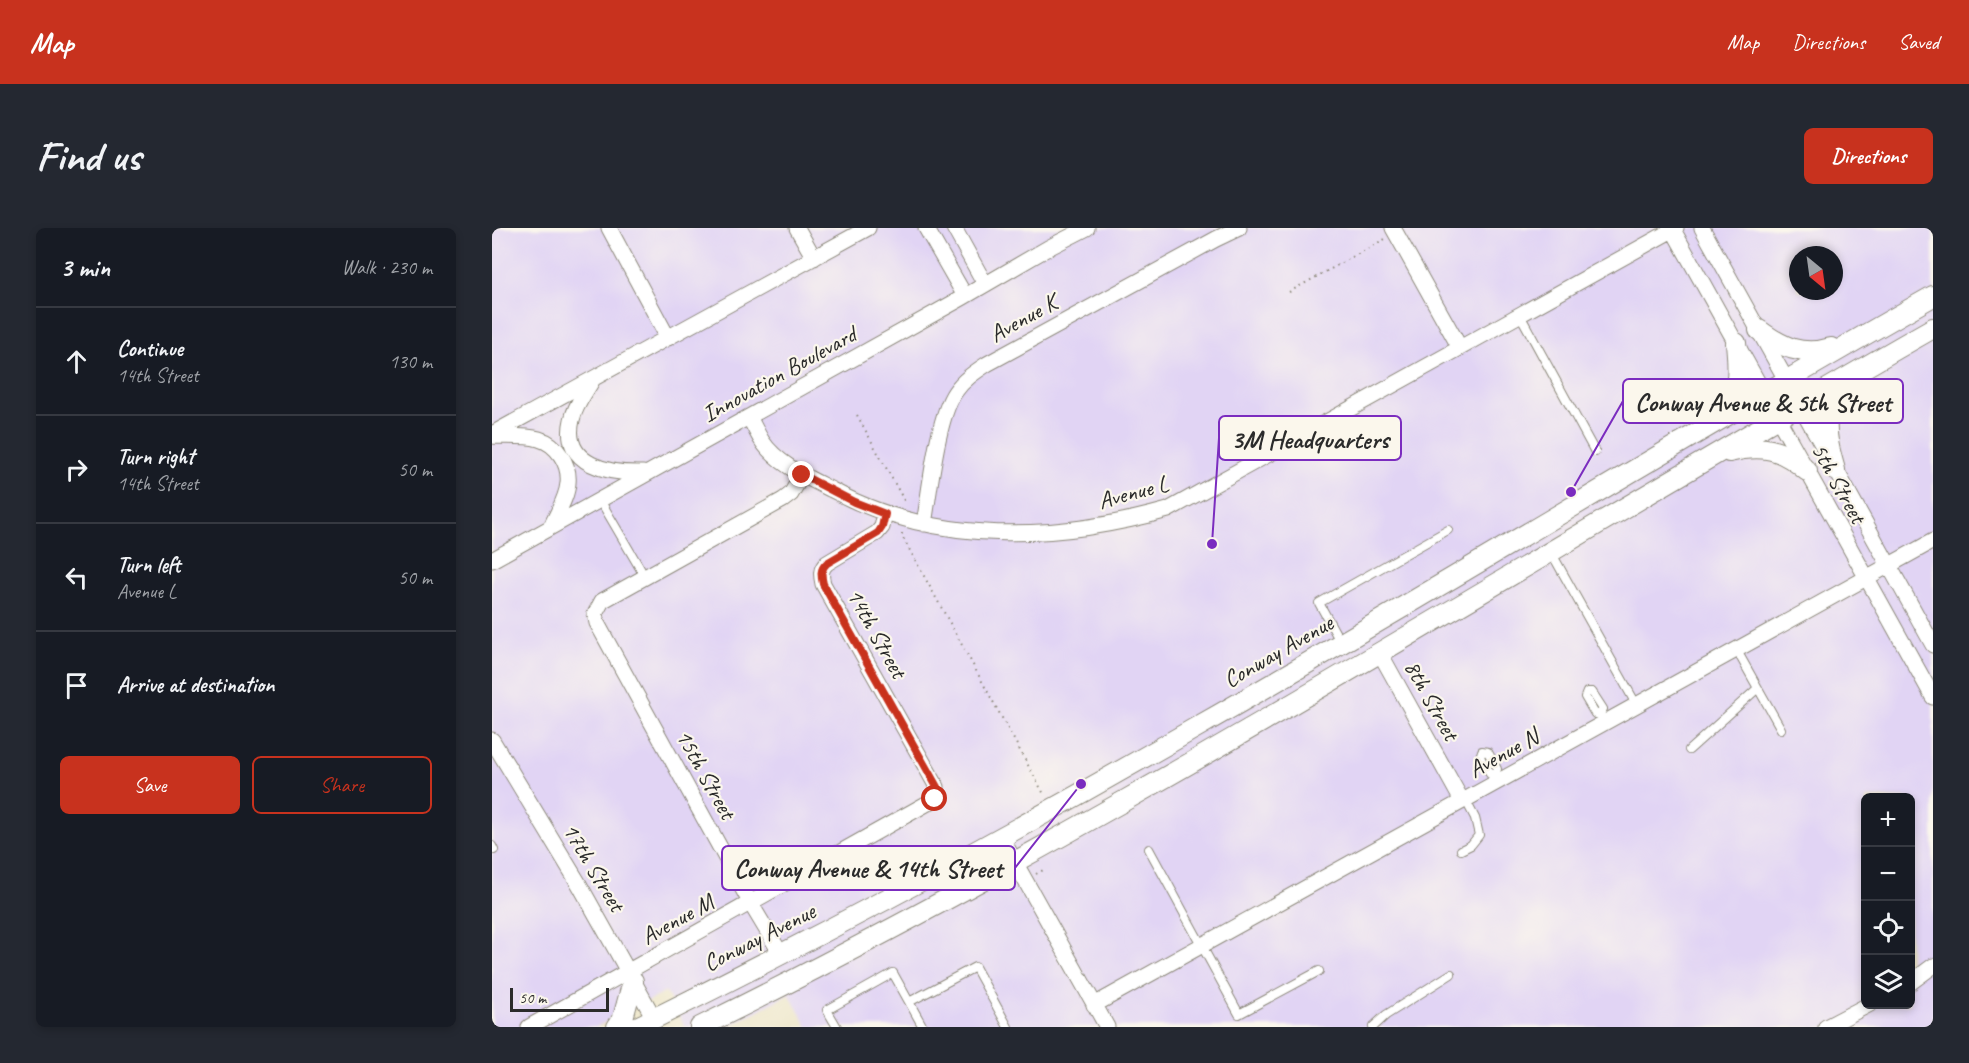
<!DOCTYPE html>
<html lang="en">
<head>
<meta charset="utf-8">
<style>
	:root { --surface:#171b24; --page:#242831; --text:#f1f3f6; --muted:#9ea1a6; --line:#363941; --accent:#c8321e }
	body { margin:0; font-family:Caveat,sans-serif; background:var(--page); color:var(--text) }
	.controls { position:absolute; right:18px; bottom:18px; display:grid; overflow:hidden; border-radius:9px; box-shadow:0 3px 9px #0003 }
	.controls button { width:54px; height:54px; display:grid; place-items:center; padding:0; border:0; border-bottom:2px solid var(--line); background:var(--surface); color:var(--text); font:30px sans-serif }
	.compass { position:absolute; left:1297px; top:18px; width:54px; height:54px; border-radius:50%; background:var(--surface); box-shadow:0 3px 9px #0003; rotate:151deg }
	.scale { position:absolute; left:18px; bottom:15px; width:99px; box-sizing:border-box; padding-left:6px; border:3px solid #2b2b2b; border-top:0; font-size:16px; line-height:21px; white-space:nowrap; color:#2b2b2b; -webkit-text-stroke:4px #fbf7ec; paint-order:stroke }
	.stop { position:absolute; width:18px; height:18px; margin:-14px; border:4px solid #c8321e; border-radius:50%; background:#fff }
	.stop.end { background:#c8321e; border-color:#fff; box-shadow:0 2px 6px #0008 }
	.list { margin:0; padding:0; list-style:none }
	h2 { display:flex; justify-content:space-between; align-items:center; height:78px; margin:0; padding:0 24px; font-size:26px }
	h2 small { font-size:20px; font-weight:400; color:var(--muted) }
	.list li { display:grid; grid-template-columns:39px 1fr auto; gap:18px; align-items:center; box-sizing:border-box; height:108px; padding:0 24px; border-top:2px solid var(--line) }
	.list b { display:block; font-size:22px; white-space:nowrap }
	.list p { margin:0; font-size:20px; white-space:nowrap; color:var(--muted) }
	.list em { font-size:20px; font-style:normal; color:var(--muted) }
	.actions { display:flex; gap:12px; padding:18px 24px }
	.actions a { flex:1; padding:14px 0; border:2px solid var(--accent); border-radius:9px; text-align:center; font-size:21px; color:var(--accent) }
	.actions .main { background:var(--accent); color:#fff }
	.icon { flex:none; width:33px; height:33px; fill:none; stroke:currentColor; stroke-width:2; stroke-linecap:round; stroke-linejoin:round }
	.map { position:relative; flex:none; width:1441px; height:799px; overflow:hidden; border-radius:9px }
	header { display:flex; align-items:center; gap:36px; box-sizing:border-box; height:84px; padding:0 30px; background:var(--accent); color:#fff }
	header strong { font-size:28px }
	nav { display:flex; gap:33px; margin-inline-start:auto; font-size:21px }
	.intro { display:flex; align-items:center; justify-content:space-between; box-sizing:border-box; height:144px; padding:0 36px }
	h1 { margin:0; font-size:42px }
	.button { padding:15px 27px; border-radius:9px; background:var(--accent); color:#fff; font-size:21px; font-weight:700 }
	main { display:flex; gap:36px; padding:0 36px }
	aside { flex:1; background:var(--surface); border-radius:9px; box-shadow:0 3px 9px #0003 }
	.map>svg:first-child { display:block }
	.built { fill:#e1d4f4; fill-rule:evenodd }
	.lines { fill:none; stroke-linecap:round; stroke-linejoin:round }
	.service-casing { stroke:#8c887a; stroke-width:10 }
	.minor-casing { stroke:#8c887a; stroke-width:17 }
	.tertiary-casing { stroke:#8c887a; stroke-width:22 }
	.path { stroke:#8c887a; stroke-width:2; stroke-dasharray:1.5 4.5; stroke-linecap:butt }
	.service { stroke:#fff; stroke-width:8 }
	.minor { stroke:#fff; stroke-width:15 }
	.tertiary { stroke:#fff; stroke-width:20 }
	.route { stroke:#c8321e; stroke-width:8 }
	.labels { text-anchor:middle; stroke-width:4.5; stroke-linejoin:round; paint-order:stroke }
	.street-label { font-size:24px; fill:#2b2b2b; stroke:#fbf7ec }
	.leader { fill:none; stroke:#7b2cbf; stroke-width:2 }
	.callout-dot { fill:#7b2cbf; stroke:#fbf7ec; stroke-width:2 }
	.callout { fill:#fbf7ec; stroke:#7b2cbf; stroke-width:2 }
	.callout-label { font-size:26px; text-anchor:middle; font-weight:bold; fill:#2b2b2b }
</style>
</head>
<body>
<header>
<strong>Map</strong>
<nav><a>Map</a><a>Directions</a><a>Saved</a></nav>
</header>
<div class="intro"><h1>Find us</h1><a class="button">Directions</a></div>
<main>
<aside>
<h2>3 min<small>Walk · 230 m</small></h2>
<ul class="list">
<li><svg class="icon" aria-label="ahead" viewBox="0 0 24 24"><path d="M12 20V5M6 11l6-6 6 6"/></svg><div><b>Continue</b><p>14th Street</p></div><em>130 m</em></li>
<li><svg class="icon" aria-label="right" viewBox="0 0 24 24"><path d="M7 20v-9h11M14 6l5 5-5 5"/></svg><div><b>Turn right</b><p>14th Street</p></div><em>50 m</em></li>
<li><svg class="icon" aria-label="left" viewBox="0 0 24 24"><path d="M17 20v-9H6M10 6l-5 5 5 5"/></svg><div><b>Turn left</b><p>Avenue L</p></div><em>50 m</em></li>
<li><svg class="icon" aria-label="arrive" viewBox="0 0 24 24"><path d="M6 21V4h12l-3 4 3 4H6"/></svg><div><b>Arrive at destination</b></div></li>
</ul>
<div class="actions"><a class="main">Save</a><a>Share</a></div>
</aside>
<div class="map">
<svg width="1441" height="799" viewBox="0 0 1441 799">
	<rect width="100%" height="100%" fill="#fbf7ec"/>
	<filter id="ink" filterUnits="userSpaceOnUse"><feTurbulence type="fractalNoise" baseFrequency=".0167" numOctaves="2"/><feDisplacementMap in="SourceGraphic" scale="12" xChannelSelector="R" yChannelSelector="G"/><feConvolveMatrix kernelMatrix="1 2 1 2 8 2 1 2 1" color-interpolation-filters="sRGB"/></filter>
	<filter id="wash" filterUnits="userSpaceOnUse"><feTurbulence type="fractalNoise" baseFrequency=".008" numOctaves="4" result="noise"/><feDisplacementMap in="SourceGraphic" scale="24" xChannelSelector="R" yChannelSelector="G"/><feGaussianBlur stdDeviation="1.35" result="paint"/><feColorMatrix in="noise" values="0 0 0 0 0 0 0 0 0 0 0 0 0 0 0 0 0 1.4 0 .05"/><feComposite in="paint" operator="in"/></filter>
	<g filter="url(#wash)">
		<rect width="100%" height="100%" fill="#ede6c9"/>
		<path class="built" d="M0,0H1441V799H316L297,766L235,799H193L174,764L104,799H0ZM1306,27H1342V63H1306ZM1374,570H1418V776H1374Z"/>
	</g>
	<g filter="url(#ink)">
		<g class="lines">
			<g class="service-casing">
				<path id="service" d="M1028,87L1103,224
					M108,272L153,349
					M1059,324L1144,476
					M849,415L827,375L956,302
					M1244,421L1289,501
					M1108,486H1103L1093,469L1095,464H1100L1111,481L1108,486L1113,494
					M1197,522L1266,460
					M1003,547L998,546L988,529L990,523L996,524L1005,541L1003,547L1007,552
					M0,618L2,622
					M657,621L747,786L827,743
					M969,622L979,617L987,607L983,590L973,571
					M417,774L483,739L516,799
					M345,799L335,782L401,745L431,799
					M881,799L894,787L959,746"/>
			</g>
			<g class="minor-casing">
				<path id="minor" d="M117,0L176,110
					M305,0L322,30
					M434,0L473,68
					M462,0L493,56
					M901,0L968,120
					M1180,0L1441,469
					M1210,0L1441,417
					M101,151C94,164 83,177 80,192C69,238 119,246 151,245
					M257,189C261,196 265,205 270,213C285,236 316,250 340,262C445,318 565,313 676,282L1184,0
					M0,206L376,0
					M0,208C15,209 33,207 47,211C65,216 78,236 76,255C75,270 65,285 59,299
					M432,296C438,262 445,190 463,164C471,152 483,144 495,136L724,11L747,0
					M0,332L470,70L556,20L595,0
					M888,425L970,573
					M0,512L87,656L162,790
					M509,609L615,799
					M289,726L259,676L105,395L103,386L110,373L291,272L299,266L310,247
					M1418,755L1441,738
					M602,777L1441,313
					M37,799L443,571L445,559L331,356C329,347 328,341 335,335L385,305L390,299L393,286
					M1334,799L1378,776"/>
			</g>
			<g class="tertiary-casing">
				<path id="tertiary" d="M1267,102C1290,119 1310,129 1339,120
					M1228,188C1248,163 1247,145 1244,115
					M1237,224C1270,216 1290,220 1315,243
					M1343,242C1332,203 1328,184 1357,153
					M125,799L131,790L141,753
					M145,799C335,705 522,605 705,499C952,358 1194,208 1441,68
					M208,799C632,590 1031,334 1441,100"/>
			</g>
			<path class="path" d="M797,64L893,11
				M365,187L414,276
				M410,305V308L553,568
				M544,646L551,642"/>
			<use href="#service" class="service"/>
			<use href="#minor" class="minor"/>
			<use href="#tertiary" class="tertiary"/>
		</g>
	</g>
	<g class="lines" filter="url(#ink)">
		<path class="route" d="M310,247L362,274L393,286L390,299L386,305L335,335C328,341 329,347 331,356L445,559L443,571"/>
	</g>
	<g class="labels">
		<g class="street-label">
			<text transform="translate(531 90) rotate(-29)" y="8">Avenue K</text>
			<text transform="translate(287 146) rotate(-29)" y="8">Innovation Boulevard</text>
			<text transform="translate(1347 255) rotate(61)" y="8">5th Street</text>
			<text transform="translate(641 264) rotate(-15)" y="8">Avenue L</text>
			<text transform="translate(385 405) rotate(61)" y="8">14th Street</text>
			<text transform="translate(786 423) rotate(-30)" y="8">Conway Avenue</text>
			<text transform="translate(940 472) rotate(61)" y="8">8th Street</text>
			<text transform="translate(1011 525) rotate(-29)" y="8">Avenue N</text>
			<text transform="translate(214 546) rotate(61)" y="8">15th Street</text>
			<text transform="translate(102 639) rotate(59)" y="8">17th Street</text>
			<text transform="translate(185 691) rotate(-29)" y="8">Avenue M</text>
			<text transform="translate(267 709) rotate(-27)" y="8">Conway Avenue</text>
		</g>
	</g>
	<path class="leader" d="M1079 264L1131 173M720 316L727 210M589 556L523 640"/>
	<g class="callout-dot">
		<circle cx="1079" cy="264" r="6"/>
		<circle cx="720" cy="316" r="6"/>
		<circle cx="589" cy="556" r="6"/>
	</g>
	<g class="callout">
		<rect x="1131" y="151" width="280" height="44" rx="6"/>
		<rect x="727" y="188" width="182" height="44" rx="6"/>
		<rect x="230" y="618" width="293" height="44" rx="6"/>
	</g>
	<g class="callout-label">
		<text x="1271" y="183">Conway Avenue &amp; 5th Street</text>
		<text x="818" y="220">3M Headquarters</text>
		<text x="376" y="649">Conway Avenue &amp; 14th Street</text>
	</g>
</svg>
<div class="controls">
<button>+</button>
<button>−</button>
<button><svg class="icon" aria-label="locate" viewBox="0 0 24 24"><circle cx="12" cy="12" r="6"/><path d="M12 2v4M12 18v4M2 12h4M18 12h4"/></svg></button>
<button><svg class="icon" aria-label="layers" viewBox="0 0 24 24"><path d="M12 4l9 5-9 5-9-5zM3 14l9 5 9-5"/></svg></button>
</div>
<svg class="compass" viewBox="-18 -18 36 36"><path d="M0-13l5 13h-10z" fill="#e53935"/><path d="M0 13l5-13h-10z" fill="#9ea1a6"/></svg>
<div class="scale">50 m</div>
<div class="stop" style="left:443px;top:571px"></div>
<div class="stop end" style="left:310px;top:247px"></div>
</div>
</main>
</body>
</html>
